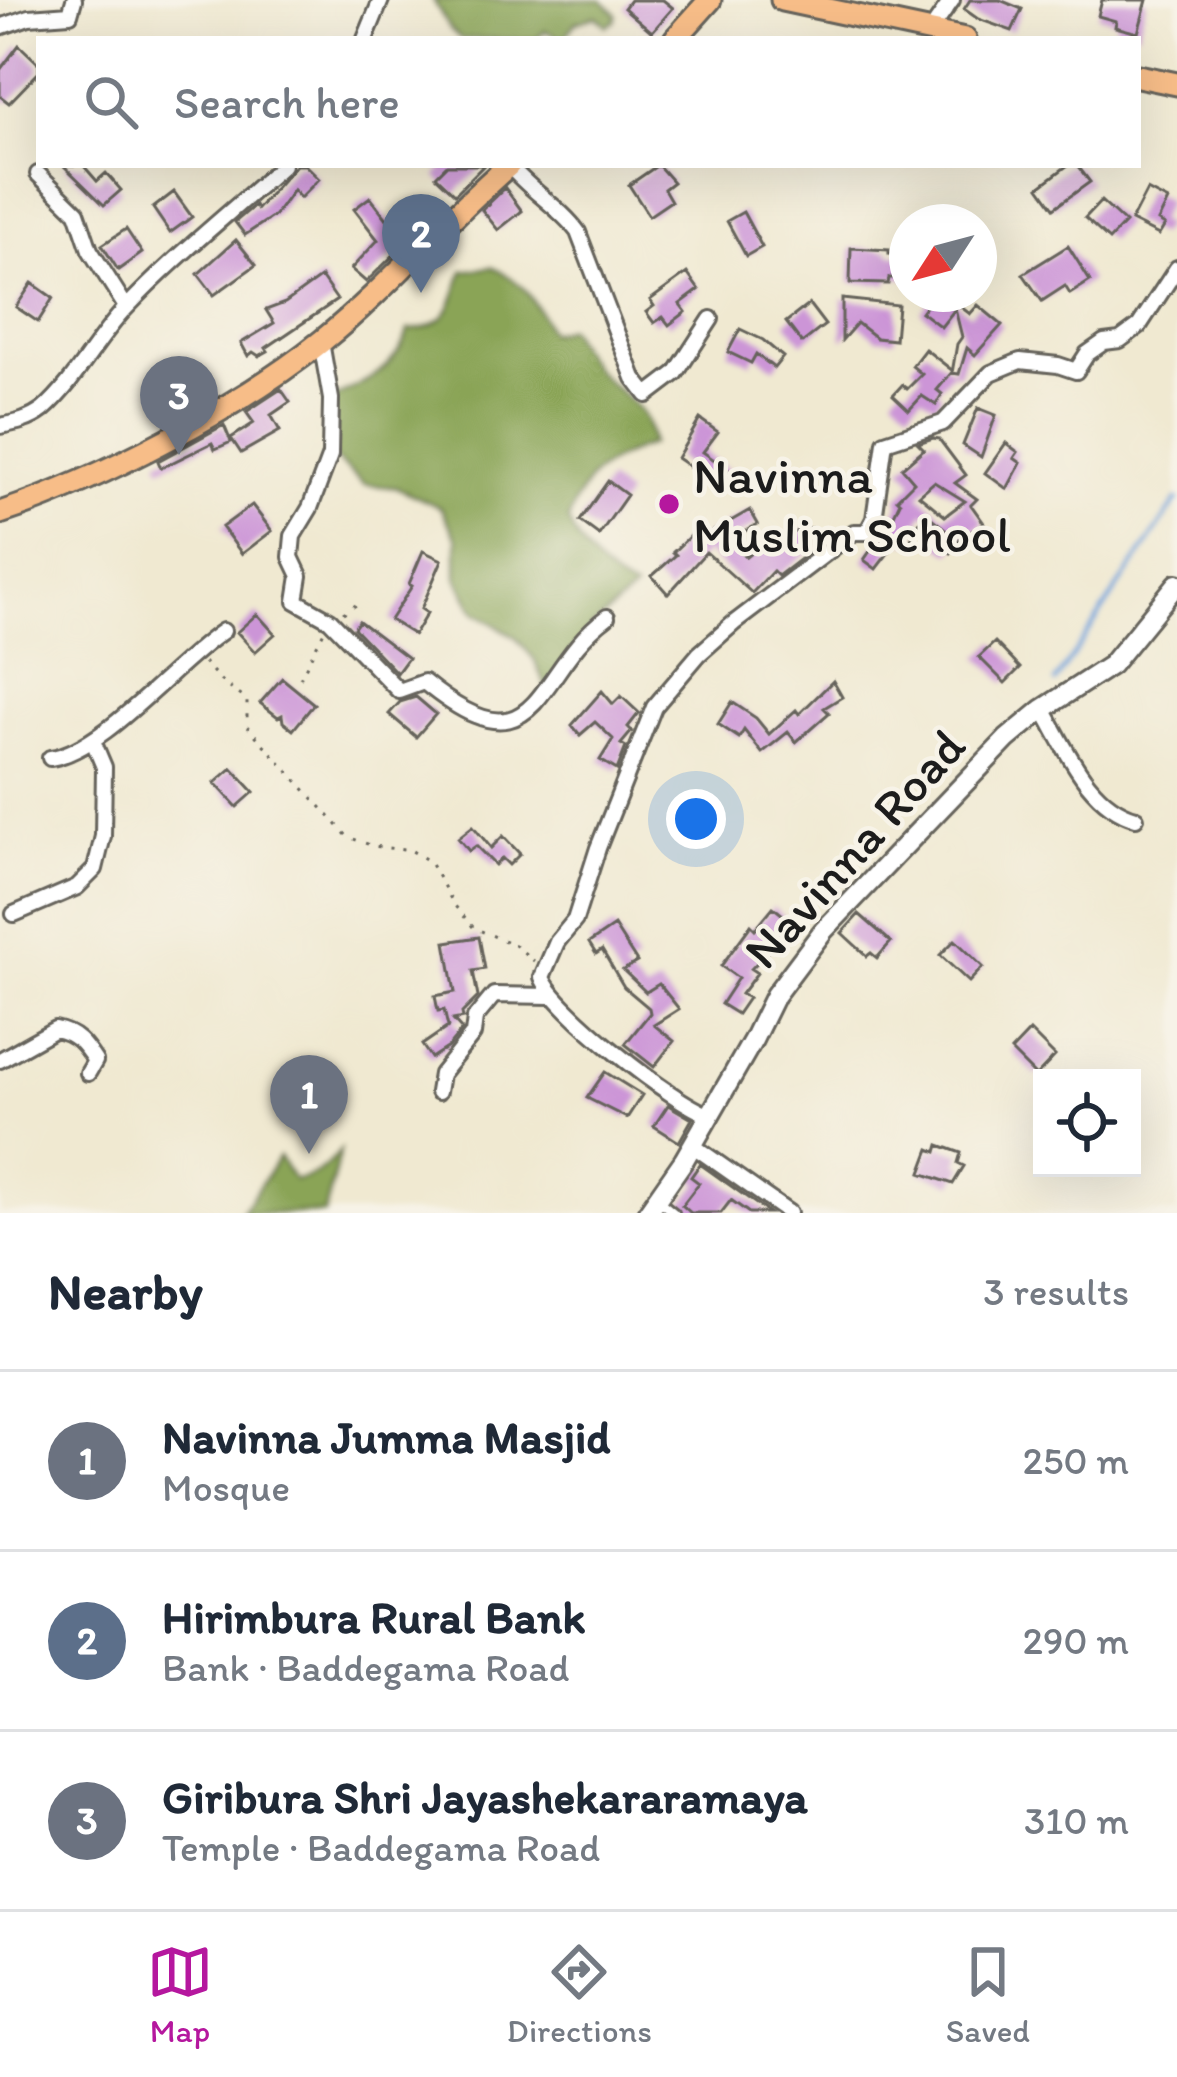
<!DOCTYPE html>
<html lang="en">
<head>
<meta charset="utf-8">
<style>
	:root { --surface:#fff; --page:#f6f6f7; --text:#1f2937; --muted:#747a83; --line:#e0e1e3; --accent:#b5179e }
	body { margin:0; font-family:Itim,sans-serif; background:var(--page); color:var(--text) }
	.controls { position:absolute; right:36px; bottom:36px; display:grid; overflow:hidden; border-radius:0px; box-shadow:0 12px 48px #0002 }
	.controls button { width:108px; height:108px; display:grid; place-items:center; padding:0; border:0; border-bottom:3px solid var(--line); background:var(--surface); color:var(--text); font:60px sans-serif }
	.compass { position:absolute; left:889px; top:204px; width:108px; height:108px; border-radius:50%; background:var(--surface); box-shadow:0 12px 48px #0002; rotate:234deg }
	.you { position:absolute; left:696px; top:819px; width:42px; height:42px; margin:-30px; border:9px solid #fff; border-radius:50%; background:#1a73e8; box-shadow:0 0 0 18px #1a73e833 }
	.badge { display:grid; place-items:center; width:78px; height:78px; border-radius:50%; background:var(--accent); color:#fff; font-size:39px; font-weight:700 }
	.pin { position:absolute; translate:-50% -99px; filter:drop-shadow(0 3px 6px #0008) }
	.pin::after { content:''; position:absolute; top:63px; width:42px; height:36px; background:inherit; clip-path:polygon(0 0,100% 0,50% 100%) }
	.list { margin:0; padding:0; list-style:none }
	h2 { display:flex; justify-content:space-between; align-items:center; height:156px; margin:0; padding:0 48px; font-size:51px }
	h2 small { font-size:39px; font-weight:400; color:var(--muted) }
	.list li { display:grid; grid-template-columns:78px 1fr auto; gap:36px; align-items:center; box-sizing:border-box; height:180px; padding:0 48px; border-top:3px solid var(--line) }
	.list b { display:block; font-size:45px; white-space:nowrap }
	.list p { margin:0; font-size:39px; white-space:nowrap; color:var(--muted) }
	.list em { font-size:39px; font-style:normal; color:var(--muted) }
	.icon { flex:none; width:66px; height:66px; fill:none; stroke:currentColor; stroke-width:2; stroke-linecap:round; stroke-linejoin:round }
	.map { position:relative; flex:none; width:1177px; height:1213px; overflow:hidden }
	.search { position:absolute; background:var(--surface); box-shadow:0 12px 48px #0002; left:36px; right:36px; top:36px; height:132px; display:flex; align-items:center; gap:30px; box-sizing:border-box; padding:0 42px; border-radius:0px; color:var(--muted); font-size:45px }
	.sheet { height:696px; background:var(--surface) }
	nav { display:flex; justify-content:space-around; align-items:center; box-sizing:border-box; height:168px; border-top:3px solid var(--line); background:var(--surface); font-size:33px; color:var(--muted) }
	nav a { display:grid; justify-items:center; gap:6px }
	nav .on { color:var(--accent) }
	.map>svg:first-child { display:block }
	.forest { fill:#8aa456; stroke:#536039; stroke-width:3 }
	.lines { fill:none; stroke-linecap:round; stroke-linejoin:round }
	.stream { stroke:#6ea1da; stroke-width:4.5 }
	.building { fill:#cc95d7; fill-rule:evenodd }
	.service-casing { stroke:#66645b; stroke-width:14 }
	.minor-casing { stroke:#66645b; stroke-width:20 }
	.tertiary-casing { stroke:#66645b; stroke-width:24 }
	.primary-casing { stroke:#66645b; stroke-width:27 }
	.path { stroke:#66645b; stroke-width:3; stroke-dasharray:3 9; stroke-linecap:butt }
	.service { stroke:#fff; stroke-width:8 }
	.minor { stroke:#fff; stroke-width:14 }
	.tertiary { stroke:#fff; stroke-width:18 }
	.primary { stroke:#f7bd88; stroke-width:21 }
	.poi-dot { fill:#b5179e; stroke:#f7f3e8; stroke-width:4.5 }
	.labels { text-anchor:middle; stroke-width:9; stroke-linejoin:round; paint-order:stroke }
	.poi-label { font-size:51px; fill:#1c1c1c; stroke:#f7f3e8; text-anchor:start }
	.street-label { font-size:51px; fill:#1c1c1c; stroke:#f7f3e8 }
</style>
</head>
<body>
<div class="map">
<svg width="1177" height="1213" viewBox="0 0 1177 1213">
	<rect width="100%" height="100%" fill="#f7f3e8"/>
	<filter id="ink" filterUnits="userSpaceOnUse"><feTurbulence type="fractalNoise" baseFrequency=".00833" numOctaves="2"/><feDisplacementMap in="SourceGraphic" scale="24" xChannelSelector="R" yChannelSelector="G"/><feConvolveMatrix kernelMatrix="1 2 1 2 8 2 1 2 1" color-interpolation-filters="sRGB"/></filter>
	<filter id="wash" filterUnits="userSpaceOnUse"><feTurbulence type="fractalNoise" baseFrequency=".004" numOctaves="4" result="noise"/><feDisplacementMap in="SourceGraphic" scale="48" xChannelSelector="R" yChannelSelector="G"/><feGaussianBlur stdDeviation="2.7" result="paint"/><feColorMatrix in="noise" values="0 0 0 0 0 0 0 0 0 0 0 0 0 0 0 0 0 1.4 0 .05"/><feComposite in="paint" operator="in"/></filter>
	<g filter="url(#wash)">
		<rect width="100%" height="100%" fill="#f0e9d1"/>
		<path class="forest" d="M433,0H602L617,14L615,21L607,26L597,16L576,22L564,39L545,31L536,39H461L450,29Z
			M492,267C524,281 536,301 549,333L568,328C576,342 584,357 595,369C618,396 650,404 651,444C604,463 585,471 568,521C582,552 603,575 634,590L591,628L547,690L534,659L515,637L475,612L457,578V539L441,508L398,488L364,484L330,455L331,399C367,382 394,370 409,330C450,327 451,305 463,271Z
			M340,1151L325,1213H241L279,1157L294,1180C316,1178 326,1166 340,1151Z"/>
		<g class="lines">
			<path class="stream" d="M1055,682L1177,500"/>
		</g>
		<g id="blocks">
			<path class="building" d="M630,0H663L673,8L652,32L624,8Z
				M970,0H1000L1022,9L1012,31L978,19L964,9Z
				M1102,0H1147L1138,33L1115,27L1116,21L1098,16Z
				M19,45L39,64V72L9,103L0,96V70Z
				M63,165H83L97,181L106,173L121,190L104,205Z
				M305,165L319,179L300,198L293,190L275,215L245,235L235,222L255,205L257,209L296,165Z
				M447,165H484L455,194L436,176Z
				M658,165L673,182L664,189L671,201L649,216L629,185Z
				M1068,165H1077L1090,182L1054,208L1039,187Z
				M505,188L522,211L498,230L482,210Z
				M1147,190L1168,201L1158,221L1165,225L1159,235L1131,221Z
				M174,192L192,217L170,233L153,208Z
				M370,197L391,224L398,218L413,236L366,282L351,269L378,240L354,209Z
				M1101,201L1125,223L1109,240L1085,218Z
				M743,212L762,247L746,256L727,221Z
				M126,229L142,253L118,270L102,245Z
				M236,240L256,265L214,295L198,274Z
				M1068,246L1090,281L1070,294L1065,286L1042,301L1023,274Z
				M851,248L889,250V254L907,255V278H889L888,284L850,283Z
				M687,273L699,290L680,304L686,312L669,325L663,317L654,323L646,312L654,306L650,300Z
				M321,277L337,300L266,348L268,351L259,356L253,352L248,356L241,343L274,323L266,310L285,303Z
				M32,283L53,298L38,322L16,307Z
				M934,294H944L970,314L978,305L1002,325L975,355L967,348L959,374L952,373L957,344L962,337L955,309L941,327L921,312Z
				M842,299L898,305L895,340L876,338L857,323L842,340Z
				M809,304L825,325L802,343L786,322Z
				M740,329L763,340L783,357L774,368L756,354L751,363L728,352Z
				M925,349L953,371L937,390L942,394L936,405L922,396L909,410L893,395L902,385L907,389L922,374L912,366Z
				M281,389L290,402L271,415L280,431L241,453L231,438L254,423L246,412Z
				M978,408L996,415L981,457L963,445Z
				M700,419L718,432L703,452L730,471L719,487L677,458Z
				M224,425L231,442L215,449L212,443L161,468L158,461Z
				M933,438L939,439L966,475L955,483L977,499L971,505L984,523L969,533L966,529L951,553L939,545L948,531L924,512L909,544L899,539L876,569L864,560L875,544L879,547L900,502L897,499L914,482L902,468L924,449L918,443ZM934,482L965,501L945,516L919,495Z
				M1006,443L1018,452L1014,458L1021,463L1007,489L985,473Z
				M608,481L627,495L599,535L580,521Z
				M252,505L272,531L242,554L222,527Z
				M750,510L758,524L729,540L746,557L770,538L811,528L817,546L778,576L773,571L752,593L706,552L668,594L652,576L676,555L673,552L691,535L696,541Z
				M423,551L442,560L421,609L427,613L414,635L390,620L412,586L409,584Z
				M257,614L275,634L255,652L237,632Z
				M359,621L408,658L397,673L354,628Z
				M995,642L1020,668L1005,683L979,657Z
				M282,678L314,704L293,730L283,722L282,715L278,717L260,703Z
				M833,681L842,697L824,708L829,713L796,742L788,732L762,753L744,730L739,738L718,724L732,702L756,718L769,734L796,710L799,714Z
				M602,691L613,704L621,696L639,713L628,727L632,731L621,744L626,747L617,770L600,760L613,739L595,722L580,735L572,725Z
				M416,697L436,714L416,737L389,714L400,702Z
				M232,768L254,792L237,807L215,783Z
				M473,826L491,848L503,836L520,854L509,865L502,858L495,865L476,846L469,851L458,838Z
				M773,907L794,924L751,969L757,973L741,994L748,998L737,1014L721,1004L738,978L721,966L751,925L755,929Z
				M859,914L891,942L877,958L871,953L867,956L842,933Z
				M614,926L637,962L623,970L646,992L659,984L679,1009L654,1025L674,1041L654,1067L625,1044L650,1013L649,1008L624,987L602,950L596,954L589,943Z
				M479,937L485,969L473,971L478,997L462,1013L463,1018L453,1020L462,1030L448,1047L431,1058L422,1045L448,1027L444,1010L438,1011L435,996L455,992L446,942Z
				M955,940L983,967L969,982L940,955Z
				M1030,1031L1055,1056L1036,1076L1011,1051Z
				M605,1072L642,1095L627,1118L587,1098Z
				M668,1105L692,1119L679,1142L654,1126Z
				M939,1145L961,1153L958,1163L964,1166L953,1184L921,1173L930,1149L937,1152Z
				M700,1164L769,1213H749L731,1200L721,1213H691L682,1205L699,1183L691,1177Z"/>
		</g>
	</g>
	<g filter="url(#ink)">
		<use href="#blocks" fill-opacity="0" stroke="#66645b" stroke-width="3"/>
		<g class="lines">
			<g class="service-casing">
				<path id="service" d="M658,1200L674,1213"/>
			</g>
			<g class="minor-casing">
				<path id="minor" d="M0,27L29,17L70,14L74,0
					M929,33L952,0
					M365,39L381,0
					M509,165C530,191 560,207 578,232L634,378L647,395L676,373L711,319
					M38,174L77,212L90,250L126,307
					M321,342L331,399L330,455L310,508L293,536L291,557L300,576L296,601L330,620L399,691L424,682C541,778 533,671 607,617
					M0,426C16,423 30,420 43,410C76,381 95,341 125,309C173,258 230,213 283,165
					M1043,709C1066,748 1088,805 1136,818
					M50,758C102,752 175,663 223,631
					M14,914L77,887L95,869L103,836L104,767L93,741
					M0,1060L55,1029C76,1033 84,1044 95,1061L88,1073
					M438,1092L441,1074L473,1034L475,1018L494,995L551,996
					M709,1115C675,1104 553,1009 542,977L557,942L575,920L598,848L654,707L699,654L734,623L854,532H867L874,519L885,442L943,423L991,373L1020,361L1058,365L1076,371L1087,354L1104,342L1120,340L1139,326L1177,268
					M692,1145L789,1213"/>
			</g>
			<g class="tertiary-casing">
				<path id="tertiary" d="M647,1213L684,1160L753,1040L775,995L823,931L1007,739L1043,709L1111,665L1177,584"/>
			</g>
			<g class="primary-casing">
				<path id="primary" d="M782,0L965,39
					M675,39L710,0
					M1138,76L1177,84
					M0,513C100,480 240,407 322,341C389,287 444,221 509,165"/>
			</g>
			<path class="path" d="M343,613L356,605
				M204,662L223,683L247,700V726L348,837L373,846L412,851L429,861L455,906L474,928L515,945L534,961
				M300,678L324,631"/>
			<use href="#service" class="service"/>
			<use href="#minor" class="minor"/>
			<use href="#tertiary" class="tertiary"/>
			<use href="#primary" class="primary"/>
		</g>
	</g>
	<circle class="poi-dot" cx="669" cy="504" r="12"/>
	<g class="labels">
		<g class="poi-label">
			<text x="693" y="493">Navinna<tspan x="693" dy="59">Muslim School</tspan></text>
		</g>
		<g class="street-label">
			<text transform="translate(854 848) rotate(-48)" y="18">Navinna Road</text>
		</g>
	</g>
</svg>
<div class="controls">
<button><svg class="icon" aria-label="locate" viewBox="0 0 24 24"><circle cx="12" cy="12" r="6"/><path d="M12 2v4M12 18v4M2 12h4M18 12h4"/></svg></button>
</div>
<svg class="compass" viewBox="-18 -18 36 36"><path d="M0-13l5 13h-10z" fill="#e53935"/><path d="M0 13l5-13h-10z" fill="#747a83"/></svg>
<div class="you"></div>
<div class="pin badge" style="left:309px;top:1154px;background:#6b7280">1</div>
<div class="pin badge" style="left:421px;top:293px;background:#5c6f8a">2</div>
<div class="pin badge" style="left:179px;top:455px;background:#6b7280">3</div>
<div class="search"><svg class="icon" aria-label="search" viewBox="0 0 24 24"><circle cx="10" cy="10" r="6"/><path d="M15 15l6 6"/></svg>Search here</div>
</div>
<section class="sheet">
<h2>Nearby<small>3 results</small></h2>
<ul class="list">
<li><span class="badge" style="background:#6b7280">1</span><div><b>Navinna Jumma Masjid</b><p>Mosque</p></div><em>250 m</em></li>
<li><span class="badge" style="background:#5c6f8a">2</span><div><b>Hirimbura Rural Bank</b><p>Bank · Baddegama Road</p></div><em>290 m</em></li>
<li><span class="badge" style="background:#6b7280">3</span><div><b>Giribura Shri Jayashekararamaya</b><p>Temple · Baddegama Road</p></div><em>310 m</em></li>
</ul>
</section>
<nav>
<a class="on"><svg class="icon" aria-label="map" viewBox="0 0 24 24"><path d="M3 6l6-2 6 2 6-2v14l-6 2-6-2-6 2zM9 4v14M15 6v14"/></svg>Map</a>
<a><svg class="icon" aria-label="directions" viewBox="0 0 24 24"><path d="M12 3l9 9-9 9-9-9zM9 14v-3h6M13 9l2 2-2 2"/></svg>Directions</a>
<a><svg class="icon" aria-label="saved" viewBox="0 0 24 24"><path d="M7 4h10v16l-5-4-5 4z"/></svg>Saved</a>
</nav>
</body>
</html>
